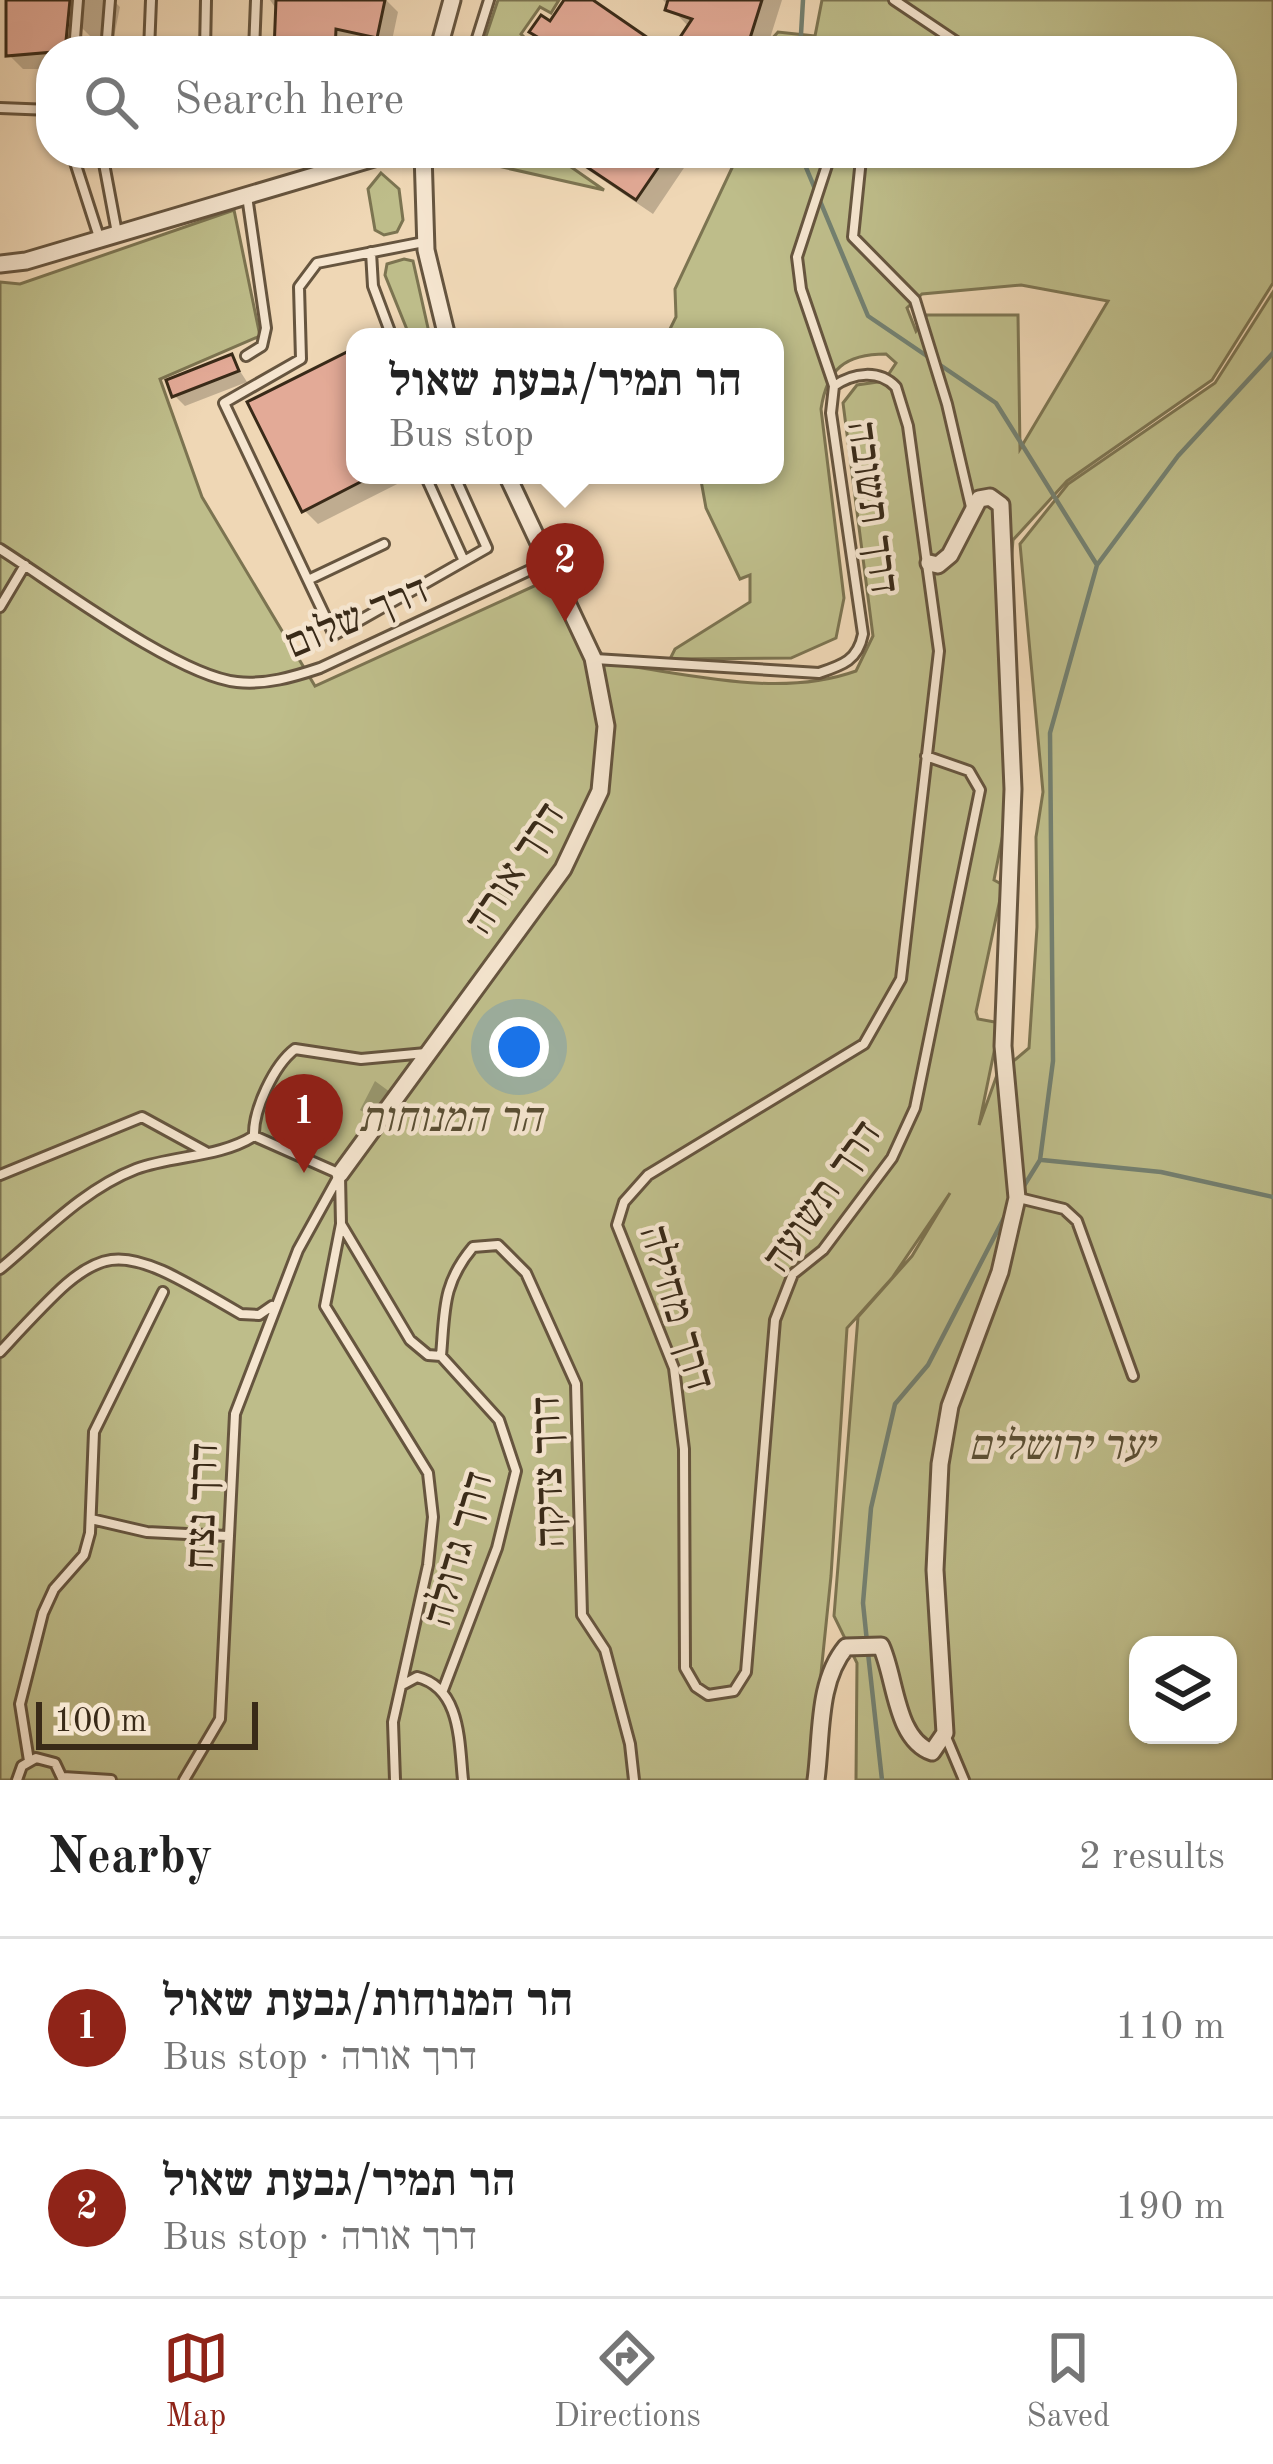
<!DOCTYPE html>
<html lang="en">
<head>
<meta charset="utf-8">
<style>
	:root { --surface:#fff; --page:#f6f6f6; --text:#222; --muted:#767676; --line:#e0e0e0; --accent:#8f2418 }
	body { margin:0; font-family:"Old Standard TT","Frank Ruhl Libre",serif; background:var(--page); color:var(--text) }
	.controls { position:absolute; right:36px; bottom:36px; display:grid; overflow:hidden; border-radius:24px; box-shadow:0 3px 9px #0004 }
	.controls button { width:108px; height:108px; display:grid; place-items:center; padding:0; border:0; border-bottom:3px solid var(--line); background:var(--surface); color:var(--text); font:60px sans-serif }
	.scale { position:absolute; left:36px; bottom:30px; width:222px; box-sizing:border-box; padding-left:12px; border:6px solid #392a18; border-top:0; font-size:33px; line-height:42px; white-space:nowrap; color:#392a18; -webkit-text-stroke:9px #f5e5cf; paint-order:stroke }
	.you { position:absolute; left:519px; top:1047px; width:42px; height:42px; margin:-30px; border:9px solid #fff; border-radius:50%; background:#1a73e8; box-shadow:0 0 0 18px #1a73e833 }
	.badge { display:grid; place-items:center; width:78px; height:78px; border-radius:50%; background:var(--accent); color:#fff; font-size:39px; font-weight:700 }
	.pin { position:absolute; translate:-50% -99px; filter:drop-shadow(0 3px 6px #0008) }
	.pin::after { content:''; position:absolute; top:63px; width:42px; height:36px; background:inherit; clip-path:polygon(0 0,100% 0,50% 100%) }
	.popup { position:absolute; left:346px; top:328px; width:438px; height:156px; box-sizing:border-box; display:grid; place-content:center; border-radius:24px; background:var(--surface); filter:drop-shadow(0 3px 9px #0005); font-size:39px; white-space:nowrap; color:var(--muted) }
	.popup b { font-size:45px; color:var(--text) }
	.popup::after { content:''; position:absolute; left:50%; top:100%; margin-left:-24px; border:24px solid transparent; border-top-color:var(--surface) }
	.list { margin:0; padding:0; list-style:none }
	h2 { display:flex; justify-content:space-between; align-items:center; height:156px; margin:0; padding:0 48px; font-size:51px }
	h2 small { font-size:39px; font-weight:400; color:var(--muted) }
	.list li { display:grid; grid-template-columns:78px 1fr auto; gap:36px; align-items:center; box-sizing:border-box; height:180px; padding:0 48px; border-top:3px solid var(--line) }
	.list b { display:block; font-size:45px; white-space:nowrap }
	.list p { margin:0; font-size:39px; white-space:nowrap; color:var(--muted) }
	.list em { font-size:39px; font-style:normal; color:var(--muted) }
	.icon { flex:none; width:66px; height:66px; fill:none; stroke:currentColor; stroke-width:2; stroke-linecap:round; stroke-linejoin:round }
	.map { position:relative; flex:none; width:1273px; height:1780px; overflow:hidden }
	.search { position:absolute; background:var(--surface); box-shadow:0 3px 9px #0004; left:36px; right:36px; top:36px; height:132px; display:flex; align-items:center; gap:30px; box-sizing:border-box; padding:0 42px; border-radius:48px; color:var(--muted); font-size:45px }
	.sheet { height:516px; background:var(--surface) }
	nav { display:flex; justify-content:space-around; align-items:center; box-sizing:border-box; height:168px; border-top:3px solid var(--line); background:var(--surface); font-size:33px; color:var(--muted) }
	nav a { display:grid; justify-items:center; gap:6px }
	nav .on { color:var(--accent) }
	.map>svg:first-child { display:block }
	.green { fill:#bebd8a; stroke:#7c7451; stroke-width:3; fill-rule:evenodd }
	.shadow { fill:#0003 }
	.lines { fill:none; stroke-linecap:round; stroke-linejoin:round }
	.stream { stroke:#738071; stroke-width:4.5 }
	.building { fill:#e3aa97; stroke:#392a18; stroke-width:3 }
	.lane-casing { stroke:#66553f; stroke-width:14 }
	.street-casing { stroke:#66553f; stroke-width:21 }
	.lane { stroke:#f5e5cf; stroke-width:8 }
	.street { stroke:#f5e5cf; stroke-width:15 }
	.labels { text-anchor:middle; stroke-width:9; stroke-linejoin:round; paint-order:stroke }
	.street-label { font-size:42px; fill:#392a18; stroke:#f5e5cf }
	.park-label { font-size:42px; font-style:italic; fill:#5a4f34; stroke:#f5e5cf }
</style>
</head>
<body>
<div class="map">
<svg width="1273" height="1780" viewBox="0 0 1273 1780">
	<rect width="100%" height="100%" fill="#efd7b5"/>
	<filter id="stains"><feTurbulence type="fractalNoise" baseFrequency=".00167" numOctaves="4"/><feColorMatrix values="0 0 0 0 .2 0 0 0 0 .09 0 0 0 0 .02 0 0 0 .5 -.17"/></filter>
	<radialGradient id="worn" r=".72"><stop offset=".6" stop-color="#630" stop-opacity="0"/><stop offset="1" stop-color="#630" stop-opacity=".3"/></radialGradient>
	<path class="green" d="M498,0H559L551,13L540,7L521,34L528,41L522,51H481Z
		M822,0H1273V283L1212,380L1067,481L1013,540L1002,675L1010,798L994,880L1003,885L976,1012L978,1019L1000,1023L979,1125L997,1075L1029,1048L1037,927L1036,837L1043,792L1020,544L1068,484L1215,383L1273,292V1780H856L857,1663L834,1616L858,1317L912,1256L950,1193L892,1278L847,1328L831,1576L810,1780H0V282L20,284L234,210L260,336L160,379L202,497L315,686L554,577L607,663C687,673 778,699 856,671L873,636L843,403L857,385L884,381L896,363L886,354C845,354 827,369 821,409L844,598L836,638L791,658L670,659L675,649L750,602V575L740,579L706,508L700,475H775V337H666L676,317L675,289L739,153H1222V51H761L778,32L815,36ZM1021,285L1108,301L1020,449L1018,315H927L916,331L907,308L922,294ZM1138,1645H1228V1735H1138Z
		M440,153H551L604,190Z
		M381,173L399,189L403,220L397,232L384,235L375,230L368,189Z
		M404,259L413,261L430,337H410L385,275L387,264Z"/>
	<path class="shadow" d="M9,0H113L120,7L112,47H101L82,28L80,51H51V69H23L9,55Z
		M270,0H386L398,12L390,50L348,41V51H277L279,13Z
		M663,0H782L766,51H674L690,28Z
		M563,153H694L653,214Z
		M353,352L355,475H415L318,524L304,510Z
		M231,357L247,382L185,406L175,396Z
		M375,1081L390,1092L375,1119L360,1110Z"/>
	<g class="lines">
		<path class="stream" d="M800,51L803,0
			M800,153L868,316L996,403L1097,565
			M1042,1160L1161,1172L1273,1197
			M1022,1189L1040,1160L1053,1061L1050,733L1097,565L1178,456L1273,353
			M867,1642L863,1603L871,1508L895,1404L928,1365L1006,1214
			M868,1653L882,1780"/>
	</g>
	<path class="building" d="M6,0H70L65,51L6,56Z
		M276,0H385L377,38L336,29L335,51H274Z
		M564,0H593L667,51H530L539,38L529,32L541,15L550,21Z
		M668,0H762L746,51L713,40L706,51H671L692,19L665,10Z
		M566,153H668L636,200Z
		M355,348V475H374L302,512L247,402Z
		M232,354L239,371L172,397L166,380Z"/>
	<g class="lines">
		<g class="lane-casing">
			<path id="lane" d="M894,0L970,51
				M74,51L78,0
				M106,51L110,0
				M149,51L151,0
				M205,51L206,0
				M254,51L256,0
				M351,51V48
				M473,51L489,0
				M0,108L51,110
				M72,153L99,237
				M102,153L117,233
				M831,153L797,257L801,289L834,386
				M852,153L861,159L853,237L915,300L947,404L971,507
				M74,161L213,153
				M424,242L317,263L299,287L301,359L224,403L334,635L487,548L454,475
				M371,252L373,286L392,337
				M246,356L262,346L266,328L247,196
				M834,386C853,373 879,369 896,387L908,426L939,651L901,979L864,1044L648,1175L624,1202L617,1225L674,1368L684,1449L685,1668L696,1687L708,1695L734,1691L746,1672L775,1320L793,1274L823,1250L892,1158L915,1108L980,790L969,771L926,756
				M425,475L464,561
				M0,549C55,584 178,676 237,682C266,685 293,677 320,668L545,563
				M308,580L384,544
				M0,607L25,565
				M595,659L819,673C843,665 858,660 863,634L831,413L834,386
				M254,1136C253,1110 274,1065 295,1049L361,1059L426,1053
				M254,1136L340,1174
				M0,1175L142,1117L206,1152
				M340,1176L341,1224L410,1340L428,1355L441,1356L499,1420L516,1471L497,1548L443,1690
				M1019,1198L1064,1209L1077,1221L1133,1376
				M341,1224L325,1306L428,1473L433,1517L428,1565L393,1722L395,1780
				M0,1269C43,1233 84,1189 136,1169C174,1155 219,1158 254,1136
				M0,1352C106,1238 105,1234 241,1314L259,1315L272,1306
				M441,1356C445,1310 442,1284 473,1247L498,1245L526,1273L576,1384L582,1615L605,1650L630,1744L634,1780
				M91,1519L147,1532L227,1536
				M404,1684L417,1677C461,1688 459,1741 463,1780
				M946,1737L964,1780
				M29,1761L20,1704L43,1613L54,1589L84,1555L90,1533L94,1432L163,1292
				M63,1777L111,1780
				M17,1780L22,1766L36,1758L55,1763L63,1780
				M184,1780L220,1719L235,1414L298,1250L340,1174"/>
		</g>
		<g class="street-casing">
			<path id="street" d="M438,51L452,0
				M423,153L426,250L447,337
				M0,264L26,261L391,153
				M340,1174L563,869L600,791L606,726L593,658L507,475
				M816,1780C822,1736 817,1682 846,1647L881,1646C896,1678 895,1739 932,1752L945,1733L935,1570L940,1464L950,1406L1000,1272L1017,1198L1003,1046L1013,789L1001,505L990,497L979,499L950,555L938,565L929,563"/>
		</g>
		<use href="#lane" class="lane"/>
		<use href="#street" class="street"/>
	</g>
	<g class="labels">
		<g class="street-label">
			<text transform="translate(875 507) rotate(82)" y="15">דרך תשובה</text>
			<text transform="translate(356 615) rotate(-23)" y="15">דרך שלום</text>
			<text transform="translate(513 867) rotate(-57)" y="15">דרך אורה</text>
			<text transform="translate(820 1195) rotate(-55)" y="15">דרך תשועה</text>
			<text transform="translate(679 1307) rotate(73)" y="15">דרך מחילה</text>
			<text transform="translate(546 1472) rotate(-92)" y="15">דרך צדקה</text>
			<text transform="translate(200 1506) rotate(-88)" y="15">דרך נצח</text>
			<text transform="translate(456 1548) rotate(-74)" y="15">דרך גדולה</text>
		</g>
		<g class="park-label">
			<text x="450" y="1131">הר המנוחות</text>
			<text x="1061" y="1459">יער ירושלים</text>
		</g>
	</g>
	<rect width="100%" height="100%" filter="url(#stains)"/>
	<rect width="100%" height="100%" fill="url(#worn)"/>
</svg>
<div class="controls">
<button><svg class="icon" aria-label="layers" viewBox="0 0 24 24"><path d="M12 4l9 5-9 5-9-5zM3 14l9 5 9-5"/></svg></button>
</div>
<div class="scale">100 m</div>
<div class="you"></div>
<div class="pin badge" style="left:304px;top:1173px">1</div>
<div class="pin badge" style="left:565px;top:622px">2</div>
<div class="popup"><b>הר תמיר/גבעת שאול</b>Bus stop</div>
<div class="search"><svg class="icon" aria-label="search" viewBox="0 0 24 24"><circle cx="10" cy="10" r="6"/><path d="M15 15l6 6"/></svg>Search here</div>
</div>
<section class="sheet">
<h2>Nearby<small>2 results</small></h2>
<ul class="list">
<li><span class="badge">1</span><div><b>הר המנוחות/גבעת שאול</b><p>Bus stop · דרך אורה</p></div><em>110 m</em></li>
<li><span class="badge">2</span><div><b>הר תמיר/גבעת שאול</b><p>Bus stop · דרך אורה</p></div><em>190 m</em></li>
</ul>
</section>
<nav>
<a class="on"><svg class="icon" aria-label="map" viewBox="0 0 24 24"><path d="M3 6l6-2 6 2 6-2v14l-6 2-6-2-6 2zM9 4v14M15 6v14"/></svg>Map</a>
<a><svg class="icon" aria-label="directions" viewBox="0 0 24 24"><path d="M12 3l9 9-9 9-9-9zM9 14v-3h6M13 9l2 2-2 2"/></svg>Directions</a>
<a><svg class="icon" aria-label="saved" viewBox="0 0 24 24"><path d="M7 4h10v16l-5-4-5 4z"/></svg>Saved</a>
</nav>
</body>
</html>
